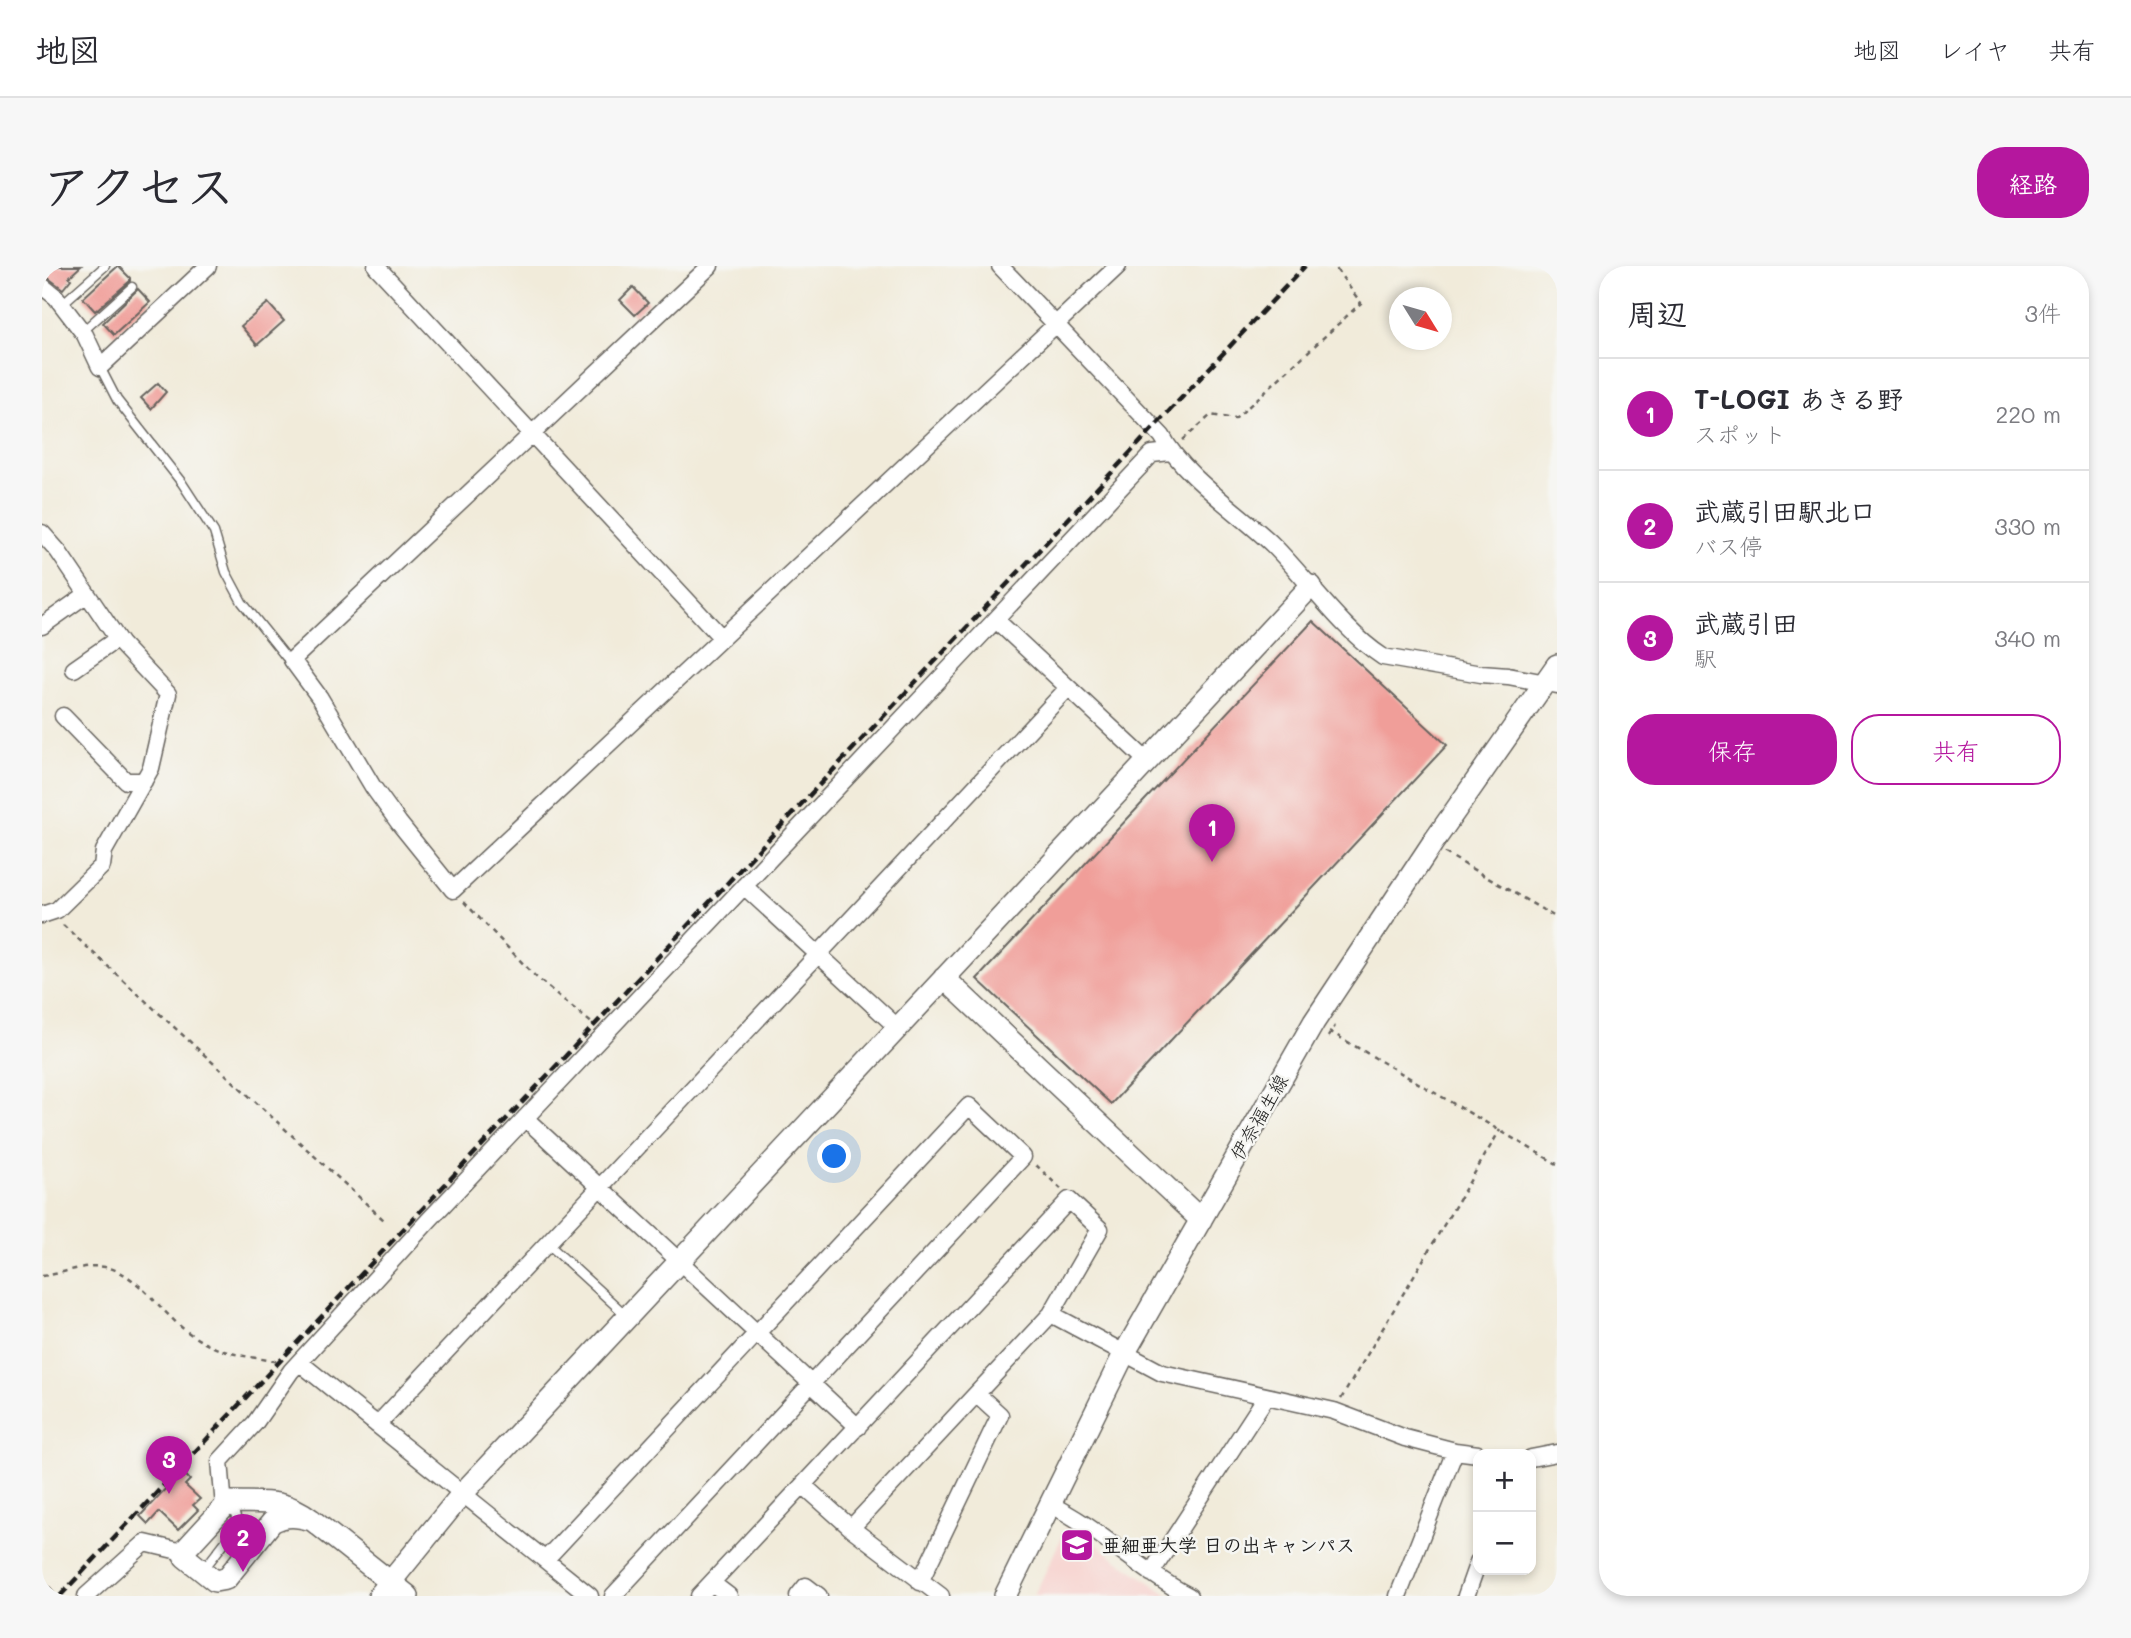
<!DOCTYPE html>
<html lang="ja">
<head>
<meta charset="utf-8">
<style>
	:root { --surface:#fff; --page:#f7f7f7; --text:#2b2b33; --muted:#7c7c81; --line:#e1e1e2; --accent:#b5179e }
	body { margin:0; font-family:Mali,"Klee One",sans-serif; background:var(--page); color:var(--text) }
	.controls { position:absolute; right:21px; bottom:21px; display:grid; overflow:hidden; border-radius:14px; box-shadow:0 4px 10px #0003 }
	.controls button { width:63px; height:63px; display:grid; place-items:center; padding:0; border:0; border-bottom:2px solid var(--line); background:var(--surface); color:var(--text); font:35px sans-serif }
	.compass { position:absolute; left:1347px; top:21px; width:63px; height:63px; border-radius:50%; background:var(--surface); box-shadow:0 4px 10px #0003; rotate:127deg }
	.you { position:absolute; left:793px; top:891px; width:24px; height:24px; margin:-18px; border:5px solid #fff; border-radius:50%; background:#1a73e8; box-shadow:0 0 0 10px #1a73e833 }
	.badge { display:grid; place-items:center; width:46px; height:46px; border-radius:50%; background:var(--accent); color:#fff; font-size:23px; font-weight:700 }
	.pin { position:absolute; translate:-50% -58px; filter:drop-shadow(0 2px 4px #0008) }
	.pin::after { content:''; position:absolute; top:37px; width:24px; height:21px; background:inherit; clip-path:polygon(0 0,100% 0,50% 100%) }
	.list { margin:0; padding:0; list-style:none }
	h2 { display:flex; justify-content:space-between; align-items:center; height:91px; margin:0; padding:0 28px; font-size:30px }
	h2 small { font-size:23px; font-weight:400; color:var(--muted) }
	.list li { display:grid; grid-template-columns:46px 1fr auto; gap:21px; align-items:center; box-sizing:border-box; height:112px; padding:0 28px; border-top:2px solid var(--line) }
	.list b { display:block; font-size:26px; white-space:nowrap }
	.list p { margin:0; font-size:23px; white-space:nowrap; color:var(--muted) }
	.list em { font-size:23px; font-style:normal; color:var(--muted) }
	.actions { display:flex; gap:14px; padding:21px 28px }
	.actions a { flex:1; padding:16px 0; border:2px solid var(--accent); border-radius:28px; text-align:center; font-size:24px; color:var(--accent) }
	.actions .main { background:var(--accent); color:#fff }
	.map { position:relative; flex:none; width:1515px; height:1330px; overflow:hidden; border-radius:28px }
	header { display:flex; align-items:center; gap:42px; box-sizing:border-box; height:98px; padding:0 35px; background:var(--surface); border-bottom:2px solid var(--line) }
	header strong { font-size:33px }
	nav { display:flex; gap:38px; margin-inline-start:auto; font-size:24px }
	.intro { display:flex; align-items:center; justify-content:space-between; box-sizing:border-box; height:168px; padding:0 42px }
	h1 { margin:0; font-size:49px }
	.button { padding:18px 32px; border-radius:28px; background:var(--accent); color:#fff; font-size:24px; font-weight:700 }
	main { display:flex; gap:42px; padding:0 42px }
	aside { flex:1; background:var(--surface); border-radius:28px; box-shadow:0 4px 10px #0003 }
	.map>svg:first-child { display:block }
	.built { fill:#f7d0cc }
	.building { fill:#f09e99 }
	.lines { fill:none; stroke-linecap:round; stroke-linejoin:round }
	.lane-casing { stroke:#67645e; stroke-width:11 }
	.street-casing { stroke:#67645e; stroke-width:19 }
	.secondary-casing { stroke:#67645e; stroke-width:24 }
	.path { stroke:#67645e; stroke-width:2.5; stroke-dasharray:5 5; stroke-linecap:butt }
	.lane { stroke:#fff; stroke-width:8 }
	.street { stroke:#fff; stroke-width:16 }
	.secondary { stroke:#fff; stroke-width:21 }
	.rail { stroke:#1c1c1c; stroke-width:4.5; stroke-dasharray:10 5; stroke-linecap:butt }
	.labels { text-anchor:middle; stroke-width:5; stroke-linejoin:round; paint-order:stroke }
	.street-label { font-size:19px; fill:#1c1c1c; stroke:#f6f6f2 }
	.poi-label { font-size:19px; font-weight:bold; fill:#1c1c1c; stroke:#f6f6f2; text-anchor:start }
</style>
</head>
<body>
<header>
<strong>地図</strong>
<nav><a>地図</a><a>レイヤ</a><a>共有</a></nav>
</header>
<div class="intro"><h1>アクセス</h1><a class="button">経路</a></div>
<main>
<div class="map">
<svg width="1515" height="1330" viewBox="0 0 1515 1330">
	<rect width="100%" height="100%" fill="#f6f6f2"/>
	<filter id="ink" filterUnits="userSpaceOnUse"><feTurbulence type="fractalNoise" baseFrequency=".0143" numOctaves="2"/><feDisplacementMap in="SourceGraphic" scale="14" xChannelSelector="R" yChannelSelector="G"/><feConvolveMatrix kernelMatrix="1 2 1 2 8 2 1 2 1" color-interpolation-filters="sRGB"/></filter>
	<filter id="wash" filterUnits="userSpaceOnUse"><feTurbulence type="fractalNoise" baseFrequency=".00686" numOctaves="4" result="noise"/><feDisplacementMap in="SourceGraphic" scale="28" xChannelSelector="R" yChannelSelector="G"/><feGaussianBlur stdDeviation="1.57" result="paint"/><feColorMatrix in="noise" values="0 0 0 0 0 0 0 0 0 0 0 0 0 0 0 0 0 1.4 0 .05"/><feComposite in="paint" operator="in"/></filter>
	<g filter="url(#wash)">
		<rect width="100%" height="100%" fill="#f1ebda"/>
		<path class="built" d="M1026,1258L1084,1300L1128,1330H992Z"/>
		<g id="blocks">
			<path class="building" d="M0,0H39L27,11L29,13L21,23L6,12L0,10Z
				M76,0L88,12V15L53,45L41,32Z
				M591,21L606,37L593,49L578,34Z
				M96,23L108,36L72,69L61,57Z
				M226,37L242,55L215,79L199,60Z
				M116,117L124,126L109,143L99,132Z
				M1271,355L1405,479L1069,838L935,713Z
				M140,1205L148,1214L143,1219L158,1233L151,1239L156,1244L136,1264L117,1246L106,1258L98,1250Z"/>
		</g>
	</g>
	<g filter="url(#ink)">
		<use href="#blocks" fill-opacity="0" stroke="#67645e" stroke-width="2"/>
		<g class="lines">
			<g class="lane-casing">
				<path id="lane" d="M20,38L63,0
					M41,65L90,21
					M58,101L75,134L140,217L172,266L184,306L200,336L244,391L250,394
					M505,977L586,1051
					M162,1303L196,1259L193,1248L185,1242"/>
			</g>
			<g class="street-casing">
				<path id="street" d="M334,0L680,372
					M668,0L250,394L278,432L331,521L357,557L411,624L1076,0
					M958,0L1120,170C1141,210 1198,247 1231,279C1265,313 1302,366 1341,391L1439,408L1466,410L1515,419
					M0,20L14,31L43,69L58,101L166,0
					M0,267L16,285L79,378L126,428L109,502L62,585L60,600L15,644L0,649
					M954,354L1105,495
					M0,360L45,328
					M32,403L75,373
					M21,450L84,515H102
					M702,620L856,762
					M483,852L816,1161
					M1009,1048L1120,1107L1292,1145L1363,1172L1413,1185L1436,1188
					M257,1096L548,1330
					M335,1159L1026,422
					M1489,1192L1515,1187
					M761,1219L809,1262L899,1330
					M1007,1238C1056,1261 1097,1304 1147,1330
					M182,1241L178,1195L213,1157L249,1105L387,954L1110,188L1128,186
					M503,1294L927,840L981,891L571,1330
					M1109,1307L1224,1131
					M878,1316L958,1149L935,1128
					M670,1317L687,1330
					M44,1330L103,1277L141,1286
					M657,1330L1027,934L1058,963L1009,1048L809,1262
					M756,1330L764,1320L777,1330
					M1356,1330L1413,1185
					M1424,1330L1436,1296"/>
			</g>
			<g class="secondary-casing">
				<path id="secondary" d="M902,712L1159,954
					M270,1254C255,1250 245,1248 230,1256L184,1313L173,1315L143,1291L141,1286L187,1236C221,1237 241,1232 270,1254L366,1330
					M0,1329L1,1330
					M337,1330L420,1228L1269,320
					M963,1330L1082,1088L1272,756L1390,578L1515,399"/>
			</g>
			<path class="path" d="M1141,174L1169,149L1193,153L1319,37L1292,0
				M1403,587L1515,652
				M422,636L494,711L552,759
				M21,659L342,954
				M1287,765L1515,898
				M1286,771L1293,760
				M994,899L1019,923
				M0,1010C21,1008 43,997 63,1001C94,1006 119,1046 143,1064C175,1089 199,1089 238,1096
				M1299,1133L1458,864"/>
			<use href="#lane" class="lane"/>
			<use href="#street" class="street"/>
			<use href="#secondary" class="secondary"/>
			<path class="rail" d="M18,1330L1263,0"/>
		</g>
	</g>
	<defs>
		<g id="university-square" transform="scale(1.75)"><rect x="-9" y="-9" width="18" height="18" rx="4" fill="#b5179e" stroke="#f6f6f2"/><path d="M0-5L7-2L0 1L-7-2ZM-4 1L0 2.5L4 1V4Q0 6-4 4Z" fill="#fff"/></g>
	</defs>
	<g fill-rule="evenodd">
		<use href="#university-square" x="1035" y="1279"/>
	</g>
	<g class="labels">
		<g class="street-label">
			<text transform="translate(1217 851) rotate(-60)" y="7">伊奈福生線</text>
		</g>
		<g class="poi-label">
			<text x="1060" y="1286">亜細亜大学 日の出キャンパス</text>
		</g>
	</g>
</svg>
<div class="controls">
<button>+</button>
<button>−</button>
</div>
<svg class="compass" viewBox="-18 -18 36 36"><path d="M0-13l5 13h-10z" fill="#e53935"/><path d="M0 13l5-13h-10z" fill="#7c7c81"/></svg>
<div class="you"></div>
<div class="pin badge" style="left:1170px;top:596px">1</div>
<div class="pin badge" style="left:201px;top:1306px">2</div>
<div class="pin badge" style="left:127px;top:1228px">3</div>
</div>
<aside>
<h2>周辺<small>3件</small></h2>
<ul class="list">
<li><span class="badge">1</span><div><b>T-LOGI あきる野</b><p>スポット</p></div><em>220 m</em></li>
<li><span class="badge">2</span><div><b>武蔵引田駅北口</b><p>バス停</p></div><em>330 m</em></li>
<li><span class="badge">3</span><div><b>武蔵引田</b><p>駅</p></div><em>340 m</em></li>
</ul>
<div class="actions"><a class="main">保存</a><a>共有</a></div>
</aside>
</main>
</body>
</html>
